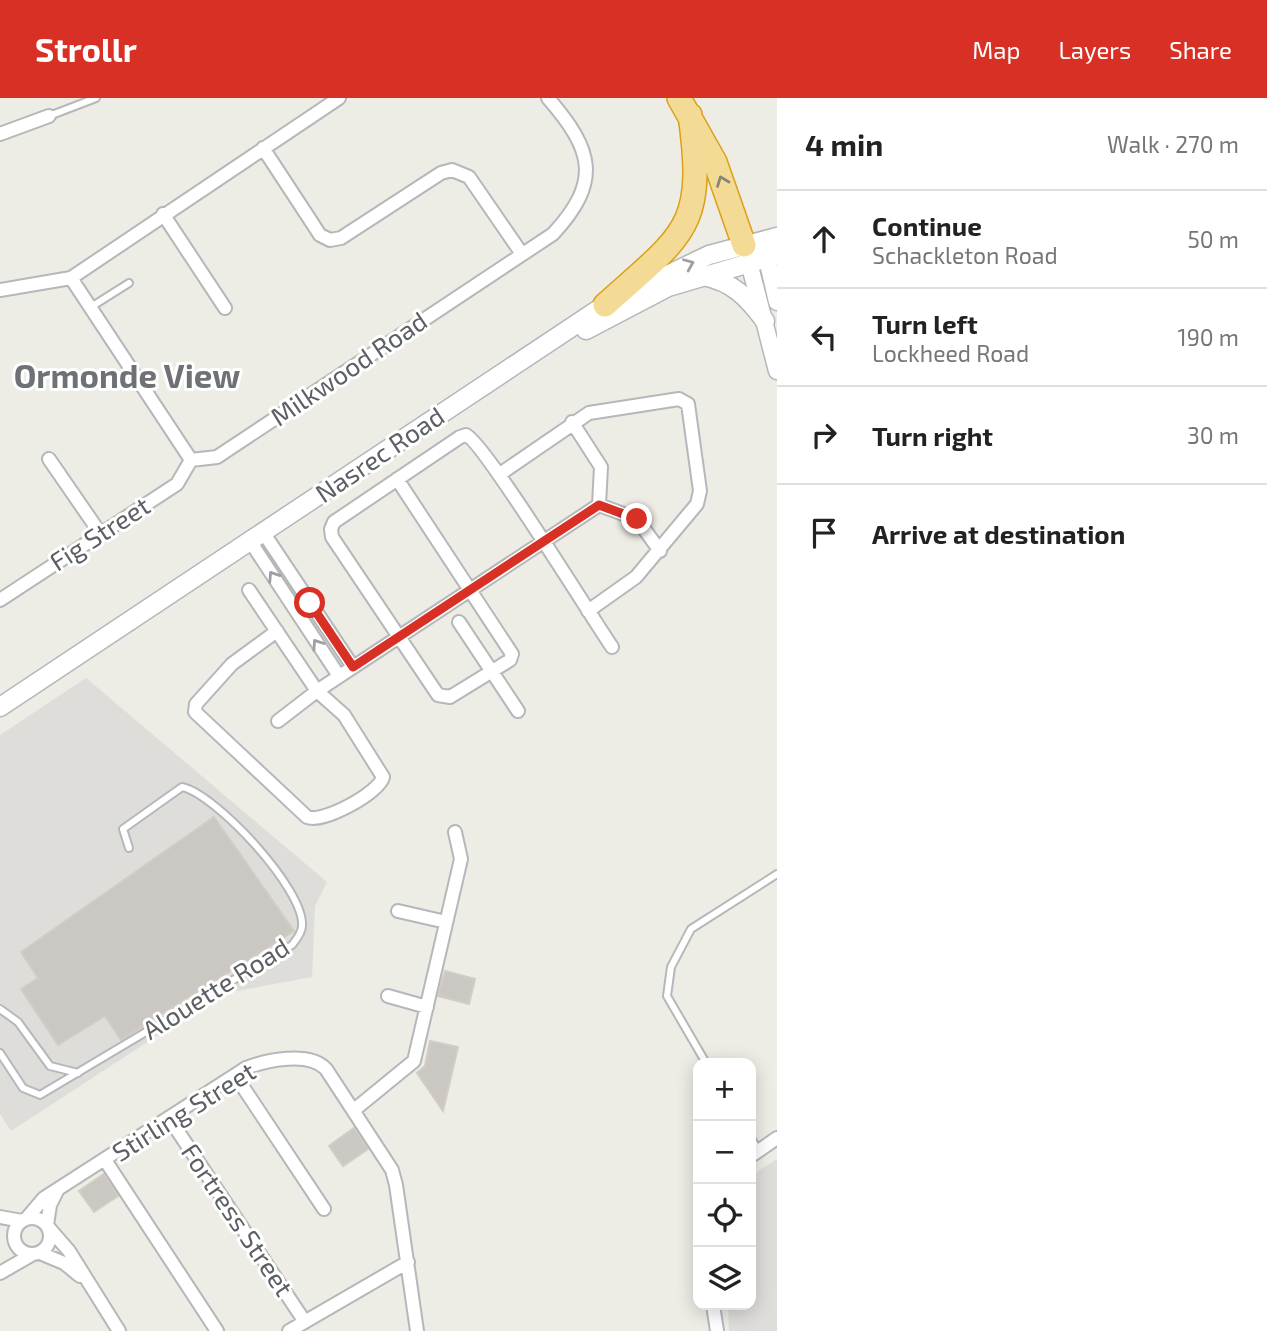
<!DOCTYPE html>
<html lang="en">
<head>
<meta charset="utf-8">
<style>
	:root { --surface:#fff; --page:#f6f6f6; --text:#222; --muted:#767676; --line:#e0e0e0; --accent:#d93025 }
	body { margin:0; font-family:"Exo 2",sans-serif; background:var(--page); color:var(--text) }
	.controls { position:absolute; right:21px; bottom:21px; display:grid; overflow:hidden; border-radius:14px; box-shadow:0 4px 18px #0003 }
	.controls button { width:63px; height:63px; display:grid; place-items:center; padding:0; border:0; border-bottom:2px solid var(--line); background:var(--surface); color:var(--text); font:35px sans-serif }
	.stop { position:absolute; width:21px; height:21px; margin:-16px; border:5px solid #d93025; border-radius:50%; background:#fff }
	.stop.end { background:#d93025; border-color:#fff; box-shadow:0 2px 7px #0008 }
	.list { margin:0; padding:0; list-style:none }
	h2 { display:flex; justify-content:space-between; align-items:center; height:91px; margin:0; padding:0 28px; font-size:30px }
	h2 small { font-size:23px; font-weight:400; color:var(--muted) }
	.list li { display:grid; grid-template-columns:46px 1fr auto; gap:21px; align-items:center; box-sizing:border-box; height:98px; padding:0 28px; border-top:2px solid var(--line) }
	.list b { display:block; font-size:26px; white-space:nowrap }
	.list p { margin:0; font-size:23px; white-space:nowrap; color:var(--muted) }
	.list em { font-size:23px; font-style:normal; color:var(--muted) }
	.icon { flex:none; width:38px; height:38px; fill:none; stroke:currentColor; stroke-width:2; stroke-linecap:round; stroke-linejoin:round }
	.map { position:relative; flex:none; width:777px; height:1233px; overflow:hidden }
	header { display:flex; align-items:center; gap:42px; box-sizing:border-box; height:98px; padding:0 35px; background:var(--accent); color:#fff }
	header strong { font-size:33px }
	nav { display:flex; gap:38px; margin-inline-start:auto; font-size:24px }
	main { display:flex }
	aside { flex:1; background:var(--surface) }
	.map>svg:first-child { display:block }
	.industrial { fill:#dfddd9 }
	.building { fill:#cbc8c4; stroke:#d2cdc4; stroke-width:2 }
	.lines { fill:none; stroke-linecap:round; stroke-linejoin:round }
	.service-casing { stroke:#b5b7ba; stroke-width:10 }
	.minor-casing { stroke:#b5b7ba; stroke-width:16 }
	.tertiary-casing { stroke:#b5b7ba; stroke-width:19 }
	.secondary-casing { stroke:#b3b7bb; stroke-width:21 }
	.motorway-casing { stroke:#dd9f15; stroke-width:26 }
	.service { stroke:#fff; stroke-width:6 }
	.minor { stroke:#fff; stroke-width:12 }
	.tertiary { stroke:#fff; stroke-width:16 }
	.secondary { stroke:#fff; stroke-width:18 }
	.motorway { stroke:#f3db96; stroke-width:23 }
	.oneway { stroke:#898573 }
	.oneway2 { stroke:#9da0a2 }
	.route { stroke:#d93025; stroke-width:9 }
	.labels { text-anchor:middle; stroke-width:6; stroke-linejoin:round; paint-order:stroke }
	.street-label { font-size:26px; fill:#5c6064; stroke:#fff }
	.district-label { font-size:33px; font-weight:bold; fill:#6e7276; stroke:#fff }
</style>
</head>
<body>
<header>
<strong>Strollr</strong>
<nav><a>Map</a><a>Layers</a><a>Share</a></nav>
</header>
<main>
<div class="map">
<svg width="777" height="1233" viewBox="0 0 777 1233">
	<rect width="100%" height="100%" fill="#edece5"/>
	<path class="industrial" d="M86,580L327,784L315,808L312,879L221,896L11,1033L0,1016V637Z
		M777,1061V1233H729L728,1207H751V1084L758,1073Z"/>
	<path class="building" d="M214,719L294,833L121,942L105,918L58,947L21,891L38,880L21,854Z
		M445,873L475,881L469,906L438,898Z
		M430,943L458,949L443,1013L417,975L425,968Z
		M354,1030L368,1051L343,1068L329,1048Z
		M104,1076L118,1098L94,1114L79,1093Z"/>
	<g class="lines">
		<g class="service-casing">
			<path id="service" d="M49,18L96,0
				M91,209L129,185
				M0,911L18,924L50,968L78,975
				M0,955L23,990L40,997L292,847C296,842 302,835 302,828C305,792 216,696 182,689L123,731L129,750
				M706,965L667,898L671,869L691,831L777,776
				M751,1040L758,1052"/>
		</g>
		<g class="minor-casing">
			<path id="minor" d="M0,36L49,18
				M263,50L320,137L330,142L341,140L441,75L452,72L469,79L522,156
				M163,116L225,210
				M71,180L191,362
				M0,192L71,180L339,0
				M572,324L601,369L599,407
				M49,361L100,435
				M191,362L217,359L553,136C602,83 593,52 548,0
				M500,376L589,315L679,301L688,306L700,393L697,406L636,479L588,513
				M397,381L512,556L510,562L450,599L438,597L332,439L331,431L334,424L460,339L466,337C483,343 592,520 612,549
				M599,407L637,421L660,453
				M263,434L353,569
				M250,443L339,578
				M249,492L317,593L344,617L383,679C380,694 323,726 307,719L195,614L196,606L232,566L277,533
				M0,502L177,386L191,362
				M459,524L518,613
				M278,623L317,593L599,407
				M398,813L446,824
				M388,898L427,909
				M235,977L324,1111
				M354,1012L414,963L461,761L455,734
				M169,1020L305,1224
				M751,1058L777,1040
				M105,1062L217,1233
				M0,1119L22,1123
				M14 1138a18 18 0 1 1 36 0a18 18 0 1 1-36 0Z
				M27,1120L44,1100L246,970C267,962 309,953 326,971L392,1072L396,1087L417,1233
				M47,1127L50,1107L57,1093
				M49,1130L69,1153L119,1233
				M40,1155L64,1165L80,1178
				M0,1175L33,1156
				M713,1207L717,1233
				M289,1233L408,1164"/>
		</g>
		<g class="tertiary-casing">
			<path id="tertiary" d="M764,148L777,204
				M746,153L777,273"/>
		</g>
		<g class="secondary-casing">
			<path id="secondary" d="M703,178C733,184 747,199 765,223
				M586,232L668,189L777,157
				M0,609L605,207L709,157L777,139"/>
		</g>
		<g class="motorway-casing">
			<path id="motorway" d="M679,0L715,64L744,147
				M605,207C685,135 706,130 690,17"/>
		</g>
		<use href="#service" class="service"/>
		<use href="#minor" class="minor"/>
		<use href="#tertiary" class="tertiary"/>
		<use href="#secondary" class="secondary"/>
		<use href="#motorway" class="motorway"/>
	</g>
	<defs><path id="oneway-chevron" d="M-2-3.5L2.5 0L-2 3.5" fill="none" stroke-width="1.6" stroke-linecap="round" stroke-linejoin="round" transform="scale(1.75)"/></defs>
	<use class="oneway" href="#oneway-chevron" transform="translate(722 83) rotate(-111)"/>
	<g class="oneway2">
		<use href="#oneway-chevron" transform="translate(689 166) rotate(-23)"/>
		<use href="#oneway-chevron" transform="translate(273 478) rotate(-123)"/>
		<use href="#oneway-chevron" transform="translate(317 546) rotate(-124)"/>
	</g>
	<g class="lines">
		<path class="route" d="M310,505L353,569L599,407L637,421"/>
	</g>
	<g class="labels">
		<g class="street-label">
			<text transform="translate(349 271) rotate(-34)" y="9">Milkwood Road</text>
			<text transform="translate(380 357) rotate(-34)" y="9">Nasrec Road</text>
			<text transform="translate(100 436) rotate(-33)" y="9">Fig Street</text>
			<text transform="translate(216 891) rotate(-32)" y="9">Alouette Road</text>
			<text transform="translate(184 1014) rotate(-32)" y="9">Stirling Street</text>
			<text transform="translate(237 1122) rotate(56)" y="9">Fortress Street</text>
		</g>
		<g class="district-label">
			<text x="127" y="290">Ormonde View</text>
		</g>
	</g>
</svg>
<div class="controls">
<button>+</button>
<button>−</button>
<button><svg class="icon" aria-label="locate" viewBox="0 0 24 24"><circle cx="12" cy="12" r="6"/><path d="M12 2v4M12 18v4M2 12h4M18 12h4"/></svg></button>
<button><svg class="icon" aria-label="layers" viewBox="0 0 24 24"><path d="M12 4l9 5-9 5-9-5zM3 14l9 5 9-5"/></svg></button>
</div>
<div class="stop" style="left:310px;top:505px"></div>
<div class="stop end" style="left:637px;top:421px"></div>
</div>
<aside>
<h2>4 min<small>Walk · 270 m</small></h2>
<ul class="list">
<li><svg class="icon" aria-label="ahead" viewBox="0 0 24 24"><path d="M12 20V5M6 11l6-6 6 6"/></svg><div><b>Continue</b><p>Schackleton Road</p></div><em>50 m</em></li>
<li><svg class="icon" aria-label="left" viewBox="0 0 24 24"><path d="M17 20v-9H6M10 6l-5 5 5 5"/></svg><div><b>Turn left</b><p>Lockheed Road</p></div><em>190 m</em></li>
<li><svg class="icon" aria-label="right" viewBox="0 0 24 24"><path d="M7 20v-9h11M14 6l5 5-5 5"/></svg><div><b>Turn right</b></div><em>30 m</em></li>
<li><svg class="icon" aria-label="arrive" viewBox="0 0 24 24"><path d="M6 21V4h12l-3 4 3 4H6"/></svg><div><b>Arrive at destination</b></div></li>
</ul>
</aside>
</main>
</body>
</html>
